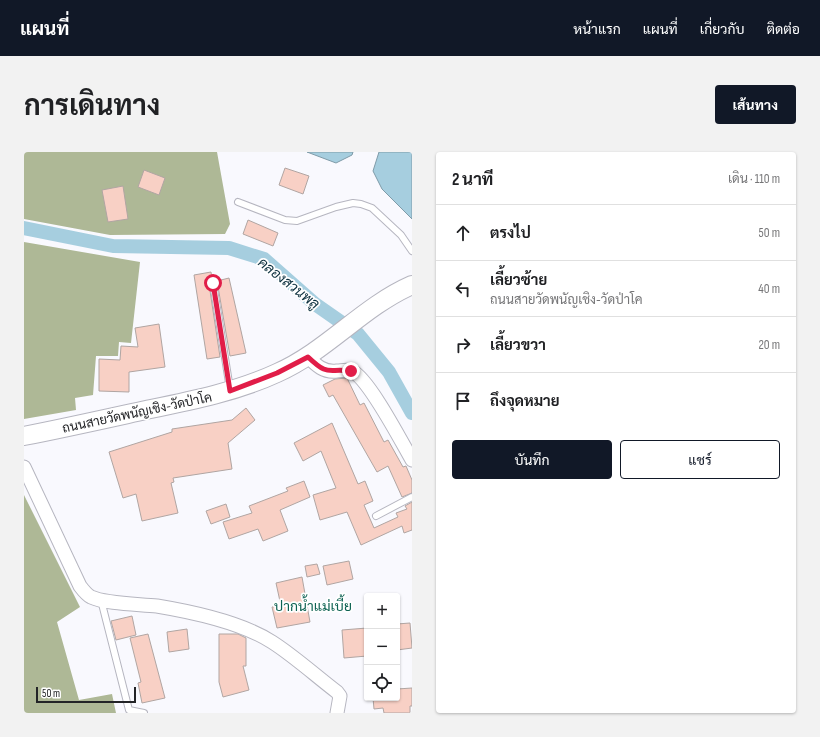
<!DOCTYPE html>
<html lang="th">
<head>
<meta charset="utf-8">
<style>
	:root { --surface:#fff; --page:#f2f2f2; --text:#202124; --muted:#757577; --line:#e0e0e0; --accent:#111827 }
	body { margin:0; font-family:"Sofia Sans Condensed",Sarabun,sans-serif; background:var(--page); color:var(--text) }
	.controls { position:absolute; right:12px; bottom:12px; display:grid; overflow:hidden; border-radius:4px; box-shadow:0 1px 3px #0004 }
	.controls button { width:36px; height:36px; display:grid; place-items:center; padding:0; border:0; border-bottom:1px solid var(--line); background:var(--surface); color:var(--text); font:20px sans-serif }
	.scale { position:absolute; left:12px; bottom:10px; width:100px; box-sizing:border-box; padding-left:4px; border:2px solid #232427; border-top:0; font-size:11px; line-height:14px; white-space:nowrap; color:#232427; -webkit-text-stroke:3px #fff; paint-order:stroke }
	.stop { position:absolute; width:12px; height:12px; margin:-9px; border:3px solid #e11d48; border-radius:50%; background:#fff }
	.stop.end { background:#e11d48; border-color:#fff; box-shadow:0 1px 4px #0008 }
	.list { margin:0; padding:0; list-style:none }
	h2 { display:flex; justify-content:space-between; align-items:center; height:52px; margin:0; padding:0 16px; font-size:17px }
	h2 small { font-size:13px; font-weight:400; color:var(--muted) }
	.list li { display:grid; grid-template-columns:26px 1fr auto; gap:12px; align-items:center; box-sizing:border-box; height:56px; padding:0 16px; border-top:1px solid var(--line) }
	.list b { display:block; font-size:15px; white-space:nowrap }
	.list p { margin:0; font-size:13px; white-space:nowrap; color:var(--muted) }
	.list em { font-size:13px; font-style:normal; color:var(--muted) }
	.actions { display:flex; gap:8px; padding:12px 16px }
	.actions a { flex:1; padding:9px 0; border:1px solid var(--accent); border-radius:4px; text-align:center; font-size:14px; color:var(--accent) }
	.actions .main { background:var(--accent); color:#fff }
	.icon { flex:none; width:22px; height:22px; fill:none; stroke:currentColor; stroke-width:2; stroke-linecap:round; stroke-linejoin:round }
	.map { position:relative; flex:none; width:388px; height:561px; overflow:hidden; border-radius:4px }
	header { display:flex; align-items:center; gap:24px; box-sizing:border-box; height:56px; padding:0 20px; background:var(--accent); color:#fff }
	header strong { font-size:19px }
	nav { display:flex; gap:22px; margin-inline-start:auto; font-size:14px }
	.intro { display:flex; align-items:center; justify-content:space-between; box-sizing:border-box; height:96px; padding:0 24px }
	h1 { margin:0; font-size:28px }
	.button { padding:10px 18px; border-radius:4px; background:var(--accent); color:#fff; font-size:14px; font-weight:700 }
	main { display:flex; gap:24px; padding:0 24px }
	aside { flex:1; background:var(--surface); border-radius:4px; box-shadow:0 1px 3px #0004 }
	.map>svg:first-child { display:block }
	.forest { fill:#aeb896 }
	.water { fill:#a6cedf; stroke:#7f9ba8 }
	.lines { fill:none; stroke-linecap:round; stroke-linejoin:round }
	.canal { stroke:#a6cedf; stroke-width:14 }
	.building { fill:#f8d0c5; stroke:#b0a5a2 }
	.lane-casing { stroke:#b6b6c0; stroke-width:8 }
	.street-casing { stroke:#b6b6c0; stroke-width:15 }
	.secondary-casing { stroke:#b6b6c0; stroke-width:20 }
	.lane { stroke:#fff; stroke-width:6 }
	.street { stroke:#fff; stroke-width:13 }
	.secondary { stroke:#fff; stroke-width:18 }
	.route { stroke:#e11d48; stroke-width:5 }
	.labels { text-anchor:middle; stroke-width:3.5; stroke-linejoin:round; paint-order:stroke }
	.street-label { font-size:13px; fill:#232427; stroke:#fff }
	.water-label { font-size:14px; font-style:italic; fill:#0c303e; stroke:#fff }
	.neighbourhood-label { font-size:14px; fill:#0d6252; stroke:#fff }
</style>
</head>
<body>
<header>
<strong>แผนที่</strong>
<nav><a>หน้าแรก</a><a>แผนที่</a><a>เกี่ยวกับ</a><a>ติดต่อ</a></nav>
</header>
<div class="intro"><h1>การเดินทาง</h1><a class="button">เส้นทาง</a></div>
<main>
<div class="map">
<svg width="388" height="561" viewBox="0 0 388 561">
	<rect width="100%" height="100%" fill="#f9f9fe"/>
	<path class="forest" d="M0,0H193L206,72L201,82L86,83L0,67Z
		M0,90L116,110L107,191L95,190L94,204H72L69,243L51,246L52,258L0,267Z
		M0,343L56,455L33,470L55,548L88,542L92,561H0Z"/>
	<path class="water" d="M283,0H329L328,3L312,11Z
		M355,0H388V67L358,37L349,19Z"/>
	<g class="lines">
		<path class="canal" d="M0,76L89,94L205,96L240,107L291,152L334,182L365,220L388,261"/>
	</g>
	<path class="building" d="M261,16L285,24L279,42L255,33Z
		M120,18L141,26L135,43L114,35Z
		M99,34L104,67L84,70L78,38Z
		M224,68L254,81L249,94L219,82Z
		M187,120L188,127L185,129V132L196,205L183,207L170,123Z
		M205,126L222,201L206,204L193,129Z
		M135,172L141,215L105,220V240L75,239V207L96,208L97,194L114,195L111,176Z
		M323,226L336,253L340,251L360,290L364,288L379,315L382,314L388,328V341L378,345L364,314L353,320L309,243L305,245L299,233L311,227Z
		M222,256L231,268L204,291L208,317L149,326L150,330L147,331L154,361L118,369L112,342L99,346L85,300L148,280V277L208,268Z
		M308,271L334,332L341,329L349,349L340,353L350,376L374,365L372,361L383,357L381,354L388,350V378L380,381L378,374L337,393L323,360L296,368L289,343L312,336L297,299L279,309L270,291Z
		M280,329L286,345L256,358L264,379L239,389L234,377L205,387L199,370L228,361L225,354L264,339L262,336Z
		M202,352L206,365L187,372L182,359Z
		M325,409L329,427L303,433L299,414Z
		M293,412L296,422L283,425L281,414Z
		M278,425L286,470L253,476L248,455L257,454L252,431Z
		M108,464L112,483L92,488L87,469Z
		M386,471L388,496L373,498V472Z
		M343,476V504L320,506L318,478Z
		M163,477L165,497L145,500L143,480Z
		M124,482L141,546L118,551L114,531L117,530L106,486Z
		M195,482H214L222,486V514H219L225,538L199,545L195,530Z
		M388,536V554H386V561H360L359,556L350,557L349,546H373V537Z"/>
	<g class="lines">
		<g class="lane-casing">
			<path id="lane" d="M214,50L261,68L273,69L312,55L329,51L337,52L348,56L377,83L388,99
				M189,131L206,237
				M352,364L388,345
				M77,448L105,558L120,561"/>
		</g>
		<g class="street-casing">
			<path id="street" d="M284,205C292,213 300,221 313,219C317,219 323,217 328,219C345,227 377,289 388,308
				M0,315L56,434C59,438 63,443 67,445C82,452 115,452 133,454C169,460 217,470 248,490C270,504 292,524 313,540L316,544L313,561"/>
		</g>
		<g class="secondary-casing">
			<path id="secondary" d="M0,284C41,276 81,267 122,258C166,249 212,240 253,221C303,199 338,155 388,133"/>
		</g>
		<use href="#lane" class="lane"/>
		<use href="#street" class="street"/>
		<use href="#secondary" class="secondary"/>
	</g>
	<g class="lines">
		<path class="route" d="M189,131L206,239L253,221L284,205C305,225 303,216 327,219"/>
	</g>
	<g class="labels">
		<g class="street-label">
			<text transform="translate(113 260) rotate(-12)" y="5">ถนนสายวัดพนัญเชิง-วัดป่าโค</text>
		</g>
		<g class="water-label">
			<text transform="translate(265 131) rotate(38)" y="5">คลองสวนพลู</text>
		</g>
		<g class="neighbourhood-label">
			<text x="289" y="459">ปากน้ำแม่เบี้ย</text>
		</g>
	</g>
</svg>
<div class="controls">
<button>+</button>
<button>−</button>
<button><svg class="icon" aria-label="locate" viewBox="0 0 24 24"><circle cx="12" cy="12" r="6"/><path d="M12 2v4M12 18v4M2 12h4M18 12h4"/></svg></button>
</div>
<div class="scale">50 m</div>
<div class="stop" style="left:189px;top:131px"></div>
<div class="stop end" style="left:327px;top:219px"></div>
</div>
<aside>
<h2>2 นาที<small>เดิน · 110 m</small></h2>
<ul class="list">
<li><svg class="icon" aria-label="ahead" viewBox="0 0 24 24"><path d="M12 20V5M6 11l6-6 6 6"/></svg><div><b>ตรงไป</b></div><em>50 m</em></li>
<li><svg class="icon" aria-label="left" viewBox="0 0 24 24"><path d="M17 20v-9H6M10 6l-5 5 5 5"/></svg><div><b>เลี้ยวซ้าย</b><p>ถนนสายวัดพนัญเชิง-วัดป่าโค</p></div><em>40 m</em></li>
<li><svg class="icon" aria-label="right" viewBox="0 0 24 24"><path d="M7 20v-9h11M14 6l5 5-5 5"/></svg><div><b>เลี้ยวขวา</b></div><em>20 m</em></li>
<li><svg class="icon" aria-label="arrive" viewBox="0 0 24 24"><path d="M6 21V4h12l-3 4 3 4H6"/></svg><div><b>ถึงจุดหมาย</b></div></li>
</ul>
<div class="actions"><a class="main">บันทึก</a><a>แชร์</a></div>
</aside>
</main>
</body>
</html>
